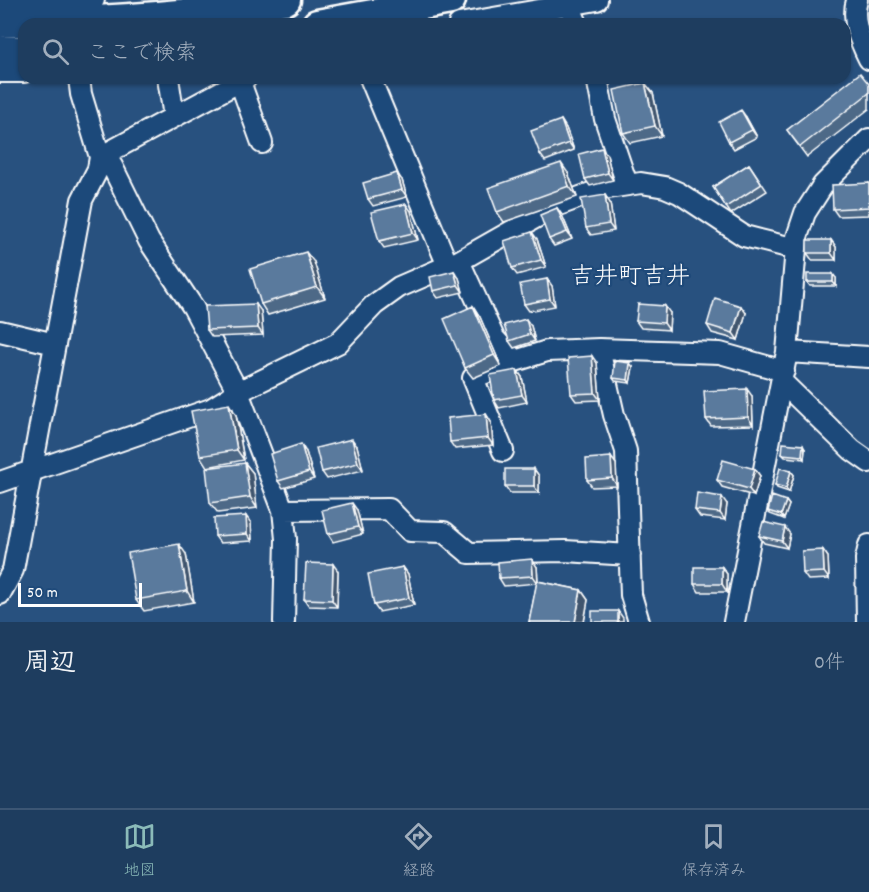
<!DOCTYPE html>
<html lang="ja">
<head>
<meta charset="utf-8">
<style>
	:root { --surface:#1e3d5f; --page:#264465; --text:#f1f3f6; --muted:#a1aebd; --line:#3c5674; --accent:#8bbbb9 }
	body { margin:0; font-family:Dekko,"Klee One",sans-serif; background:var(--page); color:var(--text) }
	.scale { position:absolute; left:18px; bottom:15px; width:124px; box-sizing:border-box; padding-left:6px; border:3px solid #fff; border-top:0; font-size:16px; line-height:21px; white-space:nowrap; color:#fff; -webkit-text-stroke:4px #1f4a7a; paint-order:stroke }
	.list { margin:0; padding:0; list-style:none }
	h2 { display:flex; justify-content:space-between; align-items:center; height:78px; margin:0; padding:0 24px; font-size:26px }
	h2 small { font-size:20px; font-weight:400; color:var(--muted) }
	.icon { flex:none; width:33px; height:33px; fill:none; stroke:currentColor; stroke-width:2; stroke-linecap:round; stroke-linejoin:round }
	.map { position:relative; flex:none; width:869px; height:622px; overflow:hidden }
	.search { position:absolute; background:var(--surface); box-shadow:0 2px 4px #0004; left:18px; right:18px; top:18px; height:66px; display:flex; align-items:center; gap:15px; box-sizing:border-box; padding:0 21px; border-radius:18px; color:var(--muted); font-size:22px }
	.sheet { height:186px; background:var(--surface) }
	nav { display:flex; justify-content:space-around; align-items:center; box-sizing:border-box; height:84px; border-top:2px solid var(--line); background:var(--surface); font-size:16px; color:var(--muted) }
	nav a { display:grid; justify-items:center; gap:3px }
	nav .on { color:var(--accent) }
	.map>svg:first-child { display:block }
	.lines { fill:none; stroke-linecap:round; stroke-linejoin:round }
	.minor-casing { stroke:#fff; stroke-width:24 }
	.highway-casing { stroke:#fff; stroke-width:33 }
	.minor { stroke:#1f4a7a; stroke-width:20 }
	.highway { stroke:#1f4a7a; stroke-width:28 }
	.wall { fill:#4d6987; stroke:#fff; stroke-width:1.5 }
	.shaded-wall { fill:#3f556e; stroke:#fff; stroke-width:1.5 }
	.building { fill:#5a7a9d; stroke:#fff; stroke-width:1.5 }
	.labels { text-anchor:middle; stroke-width:4.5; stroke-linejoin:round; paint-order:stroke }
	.quarter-label { font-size:24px; fill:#fff; stroke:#1f4a7a }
</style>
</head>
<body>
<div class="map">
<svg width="869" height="622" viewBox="0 0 869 622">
	<rect width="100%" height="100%" fill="#28517f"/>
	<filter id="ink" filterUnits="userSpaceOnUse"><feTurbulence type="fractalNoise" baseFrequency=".0167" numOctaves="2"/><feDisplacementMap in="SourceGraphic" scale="12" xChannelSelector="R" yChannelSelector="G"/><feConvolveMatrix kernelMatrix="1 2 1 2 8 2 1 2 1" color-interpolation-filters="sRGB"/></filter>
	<g filter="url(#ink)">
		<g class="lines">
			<g class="minor-casing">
				<path id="minor" d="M857,0C851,20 860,41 869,59
					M0,2H72L94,0
					M569,5L577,24
					M459,24L597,0
					M0,72H24
					M168,78L174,117
					M370,78L448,266
					M597,78L605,119L627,184
					M240,82L262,143
					M100,157L112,166L149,241L193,307L238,392L283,510L286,539L284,622
					M100,157L246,78
					M459,261L494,338L515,361
					M0,331L55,344
					M599,349L614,415L626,451L631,595L639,622
					M787,352L869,357
					M782,382L852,450L869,462
					M503,451L473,378L515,361L547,351L599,349L720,353L784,371
					M0,482L211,409L238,392L338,343L374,305L399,287L459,261L556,206L602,189L641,183L665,187L679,193L744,236L796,249
					M283,510L389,509L410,531L444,532L469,553L565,551L630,555
					M0,594L13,570L82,200L98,169L100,157L81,94L79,78
					M734,622L787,352L797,237L805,213L823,185L869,139
					M867,622L866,559L869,545"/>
			</g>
			<g class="highway-casing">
				<path id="highway" d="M0,23C96,22 192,16 286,0
					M317,24L451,0
					M0,51H24"/>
			</g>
			<use href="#minor" class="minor"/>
			<use href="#highway" class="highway"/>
		</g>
		<path class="wall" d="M645,83L653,93L662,136L630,143L623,133Z
			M869,84V109L807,157L787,130Z
			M746,117L757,137L734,149L729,142Z
			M561,120L566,128L574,150L545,161L540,154Z
			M607,155L613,180L590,186L585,179Z
			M749,164L767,191L731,214L713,187Z
			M568,173L577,197L504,222L497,212Z
			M402,180L407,197L373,206L368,199Z
			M869,183V215L838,216L833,209Z
			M605,195L610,203L614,231L591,235L586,228Z
			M557,208L562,215L572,239L554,246L549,239Z
			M411,211L418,240L384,248L379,241Z
			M537,239L546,267L517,275L512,268Z
			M831,240L836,247V260H812L807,253Z
			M314,262L325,298L268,315L261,304Z
			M454,271L459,278L463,292L438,298L433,291Z
			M836,278V286H810L807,282Z
			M547,279L552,286L555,306L529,311L524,304Z
			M473,306L480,317L501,366L473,378L465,368Z
			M261,311L263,335L212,337L207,330Z
			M670,313L669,330L641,328L636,321Z
			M746,313L738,340L712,333L707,325Z
			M531,326L535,341L514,348L509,341Z
			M597,363L600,400L576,401L571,394Z
			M633,367L630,383L615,381L613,378Z
			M517,370L522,377L527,402L499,408L494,400Z
			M752,396L753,425L711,426L706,419Z
			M486,414L491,422L493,445L455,449L450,442Z
			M236,415L244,460L207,467L200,456Z
			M357,446L363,470L327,479L322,472Z
			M805,449L804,459L785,457L782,454Z
			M306,452L314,479L283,488L278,481Z
			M245,463L253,473L257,508L218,513L210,503Z
			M616,464L617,486L592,487L587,480Z
			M534,469L539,476V493H510L505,486Z
			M755,469L760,476L754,496L722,487L717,480Z
			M791,471L794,475L789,492L777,488L775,485Z
			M786,501L789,505L784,519L770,514L768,511Z
			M727,504L725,520L700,517L695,510Z
			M357,510L363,534L333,542L328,534Z
			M251,523L252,541L220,543L215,536Z
			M790,534L787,548L764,543L759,536Z
			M823,550L828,557L829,579L808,580L803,573Z
			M186,554L194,602L144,611L136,600Z
			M403,567L408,574L414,605L379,612L374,605Z
			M537,567L538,581L581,590L588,600L584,622H529L537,583L504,586L499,578Z
			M722,567L727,574V592H699L694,584Z
			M338,571L337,607L309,606L304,599Z"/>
		<path class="shaded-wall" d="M645,83L653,93L662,136L655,126Z
			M741,110L746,117L757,137L752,130Z
			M561,120L566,128L574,150L569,143Z
			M602,148L607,155L613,180L608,173Z
			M561,163L568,173L577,197L569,186Z
			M397,173L402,180L407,197L402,190Z
			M605,195L610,203L614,231L609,224Z
			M406,204L411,211L418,240L413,233Z
			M557,208L562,215L572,239L567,232Z
			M532,232L537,239L546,267L541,260Z
			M831,240L836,247V260L831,253Z
			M306,252L314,262L325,298L317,287Z
			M454,271L459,278L463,292L458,285Z
			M833,274L836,278V286L833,282Z
			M547,279L552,286L555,306L550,299Z
			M256,304L261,311L263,335L258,328Z
			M473,306L480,317L501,366L494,355Z
			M665,306L670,313L669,330L664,323Z
			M741,306L746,313L738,340L733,333Z
			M526,319L531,326L535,341L530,334Z
			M592,356L597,363L600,400L595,393Z
			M630,363L633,367L630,383L628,380Z
			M517,370L522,377L527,402L522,395Z
			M747,389L752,396L753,425L748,417Z
			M229,404L236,415L244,460L237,450Z
			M486,414L491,422L493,445L488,438Z
			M352,439L357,446L363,470L358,463Z
			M301,444L306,452L314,479L309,472Z
			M803,445L805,449L804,459L802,456Z
			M611,457L616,464L617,486L612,478Z
			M245,463L253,473L257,508L250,497Z
			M534,469L539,476V493L534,486Z
			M755,469L760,476L754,496L749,489Z
			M791,471L794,475L789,492L786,488Z
			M722,497L727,504L725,520L720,513Z
			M786,501L789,505L784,519L781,515Z
			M352,503L357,510L363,534L358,527Z
			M246,516L251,523L252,541L247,534Z
			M785,527L790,534L787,548L782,541Z
			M179,544L186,554L194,602L187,591Z
			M823,550L828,557L829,579L824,572Z
			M532,559L537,567L538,583L533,576Z
			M333,564L338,571L337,607L332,600Z
			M403,567L408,574L414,605L409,598Z
			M722,567L727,574V592L722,584Z
			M581,590L588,600L584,622H575Z
			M618,611L623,618V622H618Z"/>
		<path class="building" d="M860,73L869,84V93L800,147L787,130Z
			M645,83L655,126L623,133L614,90Z
			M741,110L752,130L729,142L719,122Z
			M561,120L569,143L540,154L531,131Z
			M602,148L608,173L585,179L579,154Z
			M561,163L569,186L497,212L488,188Z
			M749,164L762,184L726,207L713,187Z
			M397,173L402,190L368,199L363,183Z
			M869,183V207L833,209L832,185Z
			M605,195L609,224L586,228L581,199Z
			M406,204L413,233L379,241L371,212Z
			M557,208L567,232L549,239L540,215Z
			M532,232L541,260L512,268L504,241Z
			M807,240H831V253H807Z
			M306,252L317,287L261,304L250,269Z
			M454,271L458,285L433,291L430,277Z
			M807,274H833V282H807Z
			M547,279L550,299L524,304L520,284Z
			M715,298L741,306L733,333L707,325Z
			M256,304L258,328L207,330L205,306Z
			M638,304L665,306L664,323L636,321Z
			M473,306L494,355L465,368L444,319Z
			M526,319L530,334L509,341L504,325Z
			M592,356L595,393L571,394L568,358Z
			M615,361L630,363L628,380L613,378Z
			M517,370L522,395L494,400L490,375Z
			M747,389L748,417L706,419L704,391Z
			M229,404L237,450L200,456L191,411Z
			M486,414L488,438L450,442L448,418Z
			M352,439L358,463L322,472L316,448Z
			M783,443L803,445L802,456L782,454Z
			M301,444L309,472L278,481L270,454Z
			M611,457L612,478L587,480L586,459Z
			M723,460L755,469L749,489L717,480Z
			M245,463L250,497L210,503L206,468Z
			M780,468L791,471L786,488L775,485Z
			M505,469H534V486H505Z
			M697,493L722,497L720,513L695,510Z
			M772,496L786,501L781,515L768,511Z
			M352,503L358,527L328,534L322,510Z
			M246,516L247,534L215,536L214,518Z
			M763,522L785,527L782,541L759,536Z
			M179,544L187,591L136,600L128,553Z
			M823,550L824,572L803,573L802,551Z
			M532,559L533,576L499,578L498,562Z
			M306,563L333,564L332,600L304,599Z
			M403,567L409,598L374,605L368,574Z
			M694,567H722V584H694Z
			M537,581L581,590L575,622H529Z
			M592,611H618V622H592Z"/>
	</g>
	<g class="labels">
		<g class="quarter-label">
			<text x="630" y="283">吉井町吉井</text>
		</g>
	</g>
</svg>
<div class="scale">50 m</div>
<div class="search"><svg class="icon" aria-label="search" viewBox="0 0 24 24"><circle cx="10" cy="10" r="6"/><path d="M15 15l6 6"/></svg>ここで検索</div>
</div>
<section class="sheet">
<h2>周辺<small>0件</small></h2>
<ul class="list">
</ul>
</section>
<nav>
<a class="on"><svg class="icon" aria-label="map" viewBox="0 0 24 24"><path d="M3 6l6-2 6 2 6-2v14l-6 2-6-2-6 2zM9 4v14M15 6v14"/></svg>地図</a>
<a><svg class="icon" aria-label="directions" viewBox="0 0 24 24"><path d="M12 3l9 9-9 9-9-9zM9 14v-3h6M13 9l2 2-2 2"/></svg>経路</a>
<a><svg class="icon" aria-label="saved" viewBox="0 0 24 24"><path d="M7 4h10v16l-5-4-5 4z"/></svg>保存済み</a>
</nav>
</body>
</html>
